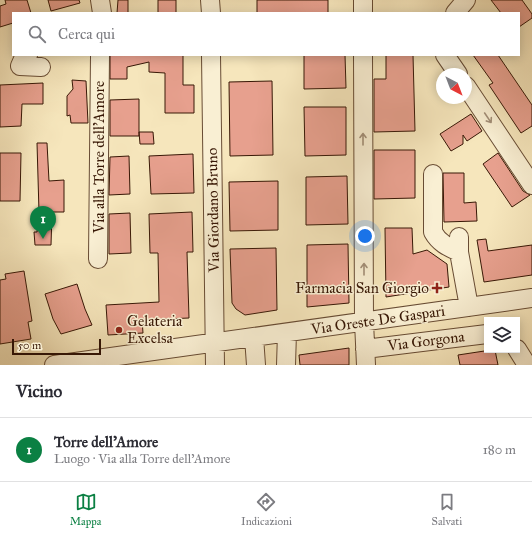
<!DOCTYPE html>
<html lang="it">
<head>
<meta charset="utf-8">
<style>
	:root { --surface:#fff; --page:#f7f7f7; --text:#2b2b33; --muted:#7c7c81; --line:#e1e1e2; --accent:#0b8043 }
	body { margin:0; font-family:"IM FELL Great Primer",serif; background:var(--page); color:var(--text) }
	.controls { position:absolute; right:12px; bottom:12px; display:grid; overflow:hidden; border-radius:0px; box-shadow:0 2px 10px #0003 }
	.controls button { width:36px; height:36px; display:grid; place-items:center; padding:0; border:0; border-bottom:1px solid var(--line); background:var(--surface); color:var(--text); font:20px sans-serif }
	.compass { position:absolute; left:436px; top:68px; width:36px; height:36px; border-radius:50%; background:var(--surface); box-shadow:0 2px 10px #0003; rotate:138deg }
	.scale { position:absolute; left:12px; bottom:10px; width:89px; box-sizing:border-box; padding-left:4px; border:2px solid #381806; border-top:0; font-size:11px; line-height:14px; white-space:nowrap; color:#381806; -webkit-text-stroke:3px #f9efd3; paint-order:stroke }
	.you { position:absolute; left:365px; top:236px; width:14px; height:14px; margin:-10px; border:3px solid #fff; border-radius:50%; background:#1a73e8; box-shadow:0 0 0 6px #1a73e833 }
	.badge { display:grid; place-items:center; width:26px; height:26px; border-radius:50%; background:var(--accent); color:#fff; font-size:13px; font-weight:700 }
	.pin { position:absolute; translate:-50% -33px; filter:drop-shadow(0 1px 2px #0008) }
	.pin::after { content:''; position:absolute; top:21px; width:14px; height:12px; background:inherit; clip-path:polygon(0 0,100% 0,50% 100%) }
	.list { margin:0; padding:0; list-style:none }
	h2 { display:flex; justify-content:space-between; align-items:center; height:52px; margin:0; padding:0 16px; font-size:17px }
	h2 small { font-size:13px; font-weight:400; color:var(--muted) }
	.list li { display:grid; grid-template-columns:26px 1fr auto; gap:12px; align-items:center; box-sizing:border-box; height:64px; padding:0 16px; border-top:1px solid var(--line) }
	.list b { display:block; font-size:15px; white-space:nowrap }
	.list p { margin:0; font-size:13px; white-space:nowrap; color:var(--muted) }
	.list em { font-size:13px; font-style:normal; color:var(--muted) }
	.icon { flex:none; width:22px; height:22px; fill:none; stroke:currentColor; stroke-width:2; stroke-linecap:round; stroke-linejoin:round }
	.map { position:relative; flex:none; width:532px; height:365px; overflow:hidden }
	.search { position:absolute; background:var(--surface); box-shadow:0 2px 10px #0003; left:12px; right:12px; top:12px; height:44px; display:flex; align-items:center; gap:10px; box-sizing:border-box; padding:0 14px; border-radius:0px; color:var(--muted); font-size:15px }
	.sheet { height:116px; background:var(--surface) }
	nav { display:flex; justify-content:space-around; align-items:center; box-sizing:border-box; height:56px; border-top:1px solid var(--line); background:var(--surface); font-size:11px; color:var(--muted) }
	nav a { display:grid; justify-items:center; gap:2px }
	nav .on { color:var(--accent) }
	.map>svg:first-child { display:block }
	.building { fill:#e7a08e; stroke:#381806 }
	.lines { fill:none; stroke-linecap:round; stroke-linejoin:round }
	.minor-casing { stroke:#684c34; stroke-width:20 }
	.minor { stroke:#f9efd3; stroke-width:18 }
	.oneway { stroke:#a28e77 }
	.poi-dot { fill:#8f2418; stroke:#f9efd3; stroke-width:1.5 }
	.labels { text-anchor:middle; stroke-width:3; stroke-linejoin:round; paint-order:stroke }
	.street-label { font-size:15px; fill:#381806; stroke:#f9efd3 }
	.poi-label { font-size:15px; fill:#381806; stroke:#f9efd3; text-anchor:end }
</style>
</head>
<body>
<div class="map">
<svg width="532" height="365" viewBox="0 0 532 365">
	<rect width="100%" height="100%" fill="#f6e6bc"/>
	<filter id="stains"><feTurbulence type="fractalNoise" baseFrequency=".005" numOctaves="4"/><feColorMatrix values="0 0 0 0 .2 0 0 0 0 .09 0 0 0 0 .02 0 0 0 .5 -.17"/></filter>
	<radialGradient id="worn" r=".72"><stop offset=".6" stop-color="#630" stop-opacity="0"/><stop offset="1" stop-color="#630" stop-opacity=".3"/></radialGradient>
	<path class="building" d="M5,0H27L31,13H13V23L0,27V6L6,4Z
		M48,0H79L80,3L51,11Z
		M118,0H128V13H117Z
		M158,0H176V13H158Z
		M257,0H328V13H257Z
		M491,0H522L532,14V18L519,27V13H501Z
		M110,55H183V85H194V113H165V73L149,72V62L127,67V79H110Z
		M304,55H345L346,88L304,89Z
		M386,55H413L415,131L374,132V79H386Z
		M473,55H498L532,105V126L521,133L489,85L493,83Z
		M72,80L86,81L88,123H71L70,115L67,116V96L73,89Z
		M272,81L273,155L230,156L229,82Z
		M43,83V104H22L21,126L0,127V85Z
		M139,99V136H110V100Z
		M304,107H346V155L305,156Z
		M471,114L482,131L467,141L463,135V144L451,151L440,134Z
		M139,132H153L154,144H140Z
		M37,143H47L49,181L64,180V212H52L51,245H35L34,232H37L39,212Z
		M374,150H415V198L374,199Z
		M0,153H21L20,201H0Z
		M498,153L523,191L530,195L512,207L483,164Z
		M193,154L194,193L151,194L149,156Z
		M129,156L130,194L109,195L110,157Z
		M443,173H464V203L476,202L477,221L444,222Z
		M347,176L348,224L306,225V177Z
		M278,181V230L230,231L229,182Z
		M192,212L193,252H187L189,318L142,320L143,333L108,335L106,305L159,302L158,253H150L149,214Z
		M130,213L131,253L109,254V214Z
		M385,228H412L413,254L427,250L447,264L449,287L386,297Z
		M486,239L488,251L532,245V275L484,282L477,240Z
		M348,244L349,303L307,307V245Z
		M276,248L277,310L245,315L236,309L232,303L230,249Z
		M24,271L32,321L28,322L31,339L0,344V280L6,279L5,274Z
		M77,284L85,309L92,325L61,334L53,319L45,294Z
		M349,348V365H300L299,355Z
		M491,350H495L498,365H460L458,355Z"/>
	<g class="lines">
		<g class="minor-casing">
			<path id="minor" d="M100,0L102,13
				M210,0L211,13
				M363,0V13
				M455,13L466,0
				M28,55L24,57L20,66L41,67
				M211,55L215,365
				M363,55L364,322L366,365
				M445,55L458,74
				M466,86L532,185
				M433,174V232C439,243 448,247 459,252
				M459,237V252L469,307
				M98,259L100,55
				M254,337L256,365
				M365,349L487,334
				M517,349L527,365
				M54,365L532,298
				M286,365L287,333"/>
		</g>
		<use href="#minor" class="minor"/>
	</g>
	<defs><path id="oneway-shaft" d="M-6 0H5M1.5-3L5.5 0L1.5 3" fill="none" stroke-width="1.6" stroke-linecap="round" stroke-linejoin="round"/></defs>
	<g class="oneway">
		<use href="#oneway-shaft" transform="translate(488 118) rotate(56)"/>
		<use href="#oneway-shaft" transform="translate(363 139) rotate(-90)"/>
		<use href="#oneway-shaft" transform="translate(364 269) rotate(-90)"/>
	</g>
	<g class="poi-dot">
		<path d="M435 282h4v4h4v4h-4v4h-4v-4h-4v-4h4z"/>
		<circle cx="119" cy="330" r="4"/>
	</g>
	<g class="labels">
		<g class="street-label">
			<text transform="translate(99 157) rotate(-90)" y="5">Via alla Torre dell'Amore</text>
			<text transform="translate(213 210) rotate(-91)" y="5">Via Giordano Bruno</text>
			<text transform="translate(378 320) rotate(-8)" y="5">Via Oreste De Gaspari</text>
			<text transform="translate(426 341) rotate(-7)" y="5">Via Gorgona</text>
		</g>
		<g class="poi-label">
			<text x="429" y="293">Farmacia San Giorgio</text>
			<text x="127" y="326" text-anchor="start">Gelateria<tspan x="127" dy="17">Excelsa</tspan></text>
		</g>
	</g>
	<rect width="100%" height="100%" filter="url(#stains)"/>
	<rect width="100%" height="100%" fill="url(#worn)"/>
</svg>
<div class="controls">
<button><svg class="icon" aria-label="layers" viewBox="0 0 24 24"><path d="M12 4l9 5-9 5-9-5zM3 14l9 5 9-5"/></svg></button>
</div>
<svg class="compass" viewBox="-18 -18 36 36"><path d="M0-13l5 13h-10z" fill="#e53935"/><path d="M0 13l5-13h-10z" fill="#7c7c81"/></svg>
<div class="scale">50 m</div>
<div class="you"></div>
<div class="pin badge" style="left:43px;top:239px">1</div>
<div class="search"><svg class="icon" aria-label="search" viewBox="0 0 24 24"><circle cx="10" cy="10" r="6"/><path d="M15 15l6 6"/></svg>Cerca qui</div>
</div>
<section class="sheet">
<h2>Vicino<small></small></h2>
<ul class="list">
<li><span class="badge">1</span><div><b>Torre dell'Amore</b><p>Luogo · Via alla Torre dell'Amore</p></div><em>180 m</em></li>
</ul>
</section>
<nav>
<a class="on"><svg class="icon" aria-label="map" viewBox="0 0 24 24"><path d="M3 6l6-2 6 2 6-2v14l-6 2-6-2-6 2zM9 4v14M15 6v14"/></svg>Mappa</a>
<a><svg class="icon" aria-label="directions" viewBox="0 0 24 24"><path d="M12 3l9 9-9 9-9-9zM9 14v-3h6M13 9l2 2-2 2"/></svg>Indicazioni</a>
<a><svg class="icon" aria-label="saved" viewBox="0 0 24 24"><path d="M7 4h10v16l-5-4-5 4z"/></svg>Salvati</a>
</nav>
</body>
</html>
